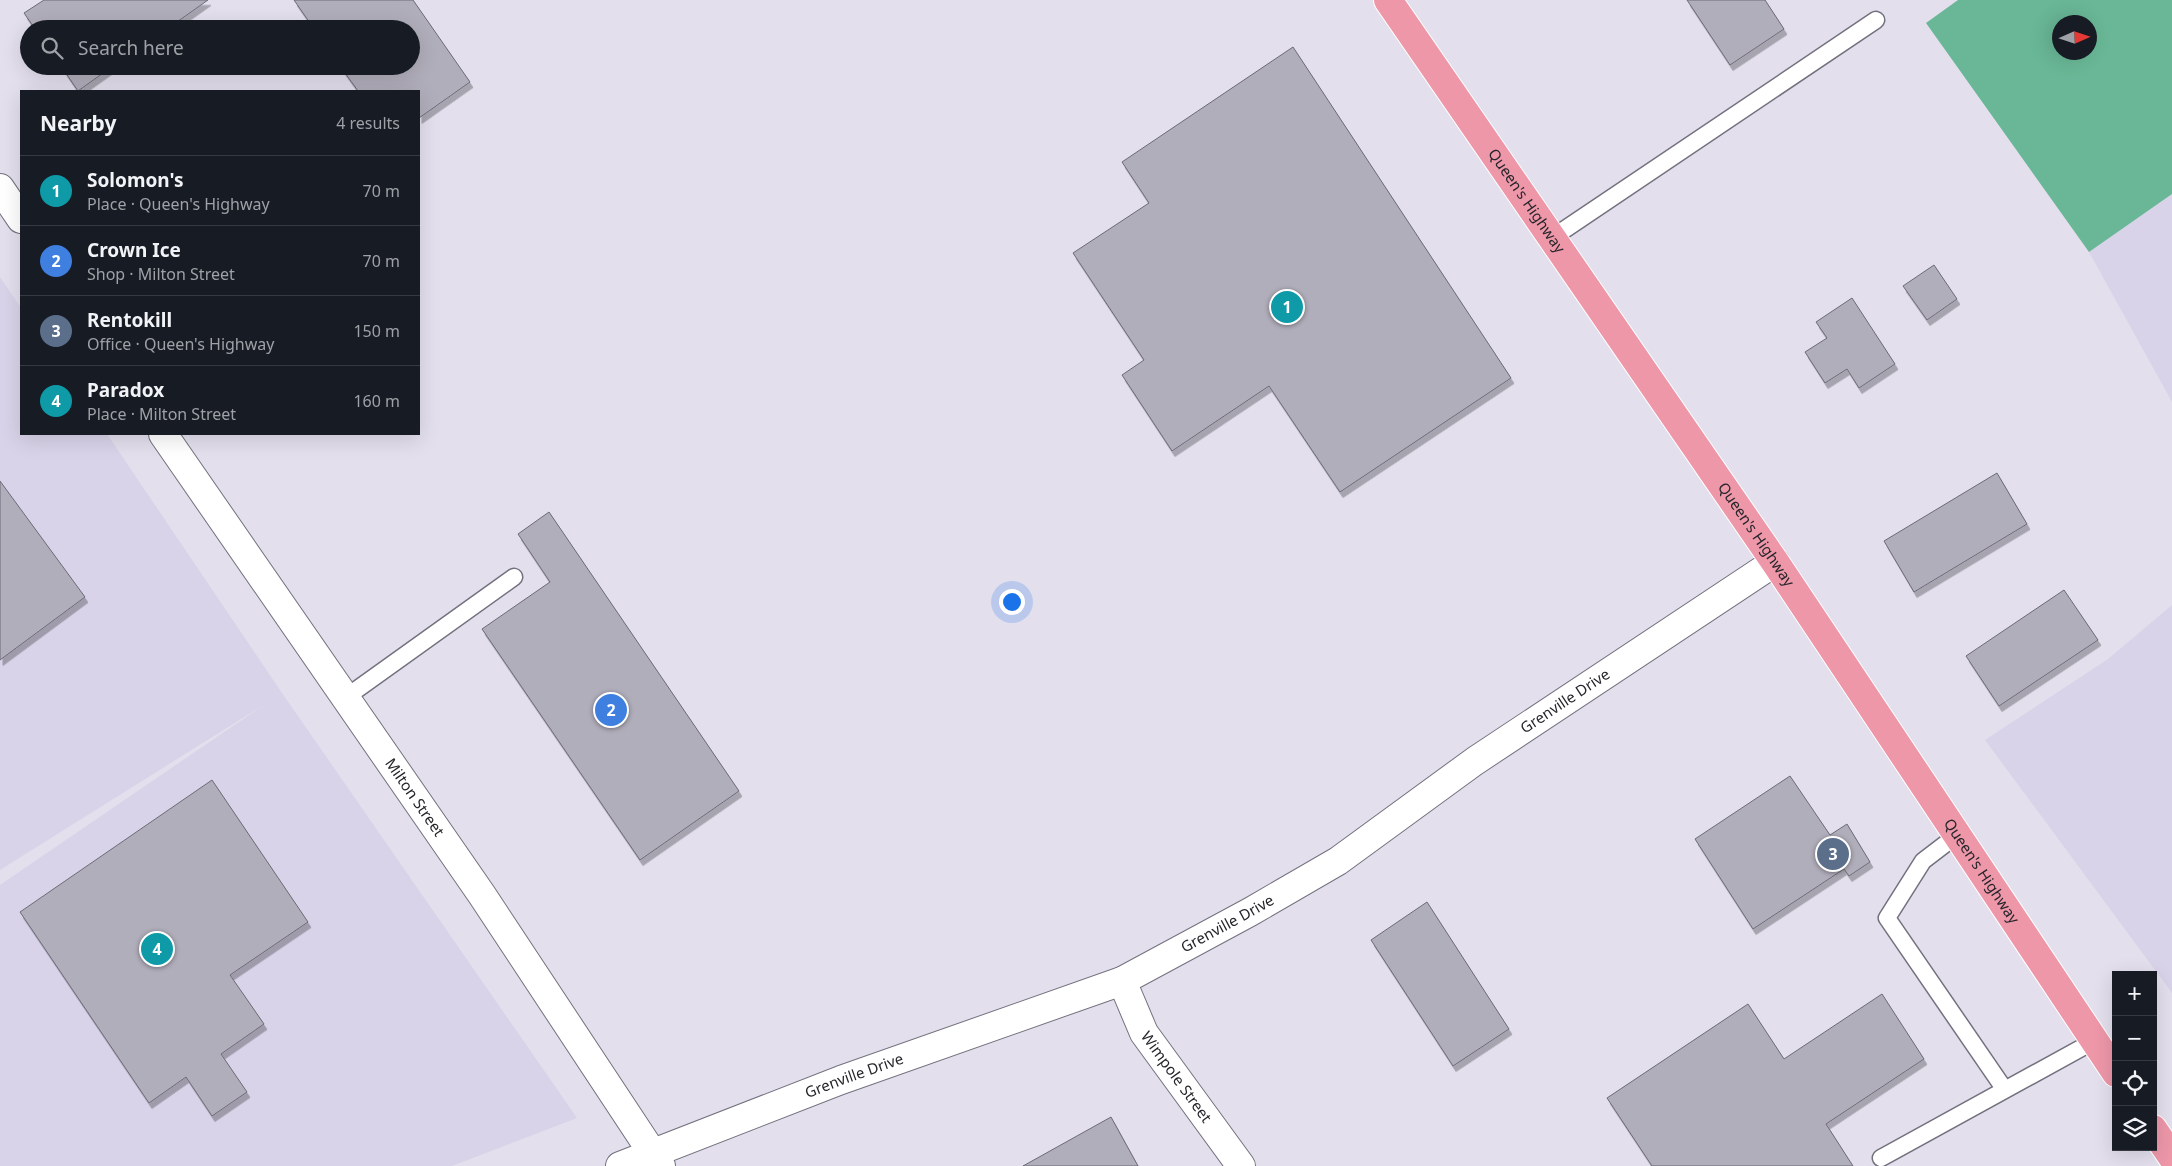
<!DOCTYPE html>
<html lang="en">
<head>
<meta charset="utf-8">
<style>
	:root { --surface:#171b24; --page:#242831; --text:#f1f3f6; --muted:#9ea1a6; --line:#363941; --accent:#1a73e8 }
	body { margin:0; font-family:"Noto Sans",sans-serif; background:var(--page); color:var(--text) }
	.controls { position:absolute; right:15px; bottom:15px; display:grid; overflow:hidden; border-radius:0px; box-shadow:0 5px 20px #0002 }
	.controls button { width:45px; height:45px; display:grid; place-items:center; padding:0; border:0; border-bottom:1px solid var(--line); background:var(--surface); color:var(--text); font:25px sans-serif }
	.compass { position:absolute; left:2052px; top:15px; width:45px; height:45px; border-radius:50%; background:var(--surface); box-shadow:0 5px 20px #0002; rotate:87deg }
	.you { position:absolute; left:1011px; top:601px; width:18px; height:18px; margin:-12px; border:4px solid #fff; border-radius:50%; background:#1a73e8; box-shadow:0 0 0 8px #1a73e833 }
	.badge { display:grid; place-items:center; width:32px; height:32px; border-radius:50%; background:var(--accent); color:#fff; font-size:16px; font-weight:700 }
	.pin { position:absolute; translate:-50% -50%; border:2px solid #fff; box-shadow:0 1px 5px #0006 }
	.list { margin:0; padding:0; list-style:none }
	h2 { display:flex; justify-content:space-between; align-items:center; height:65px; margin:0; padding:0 20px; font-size:21px }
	h2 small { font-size:16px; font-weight:400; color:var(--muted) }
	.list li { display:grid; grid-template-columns:32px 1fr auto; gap:15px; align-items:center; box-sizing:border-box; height:70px; padding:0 20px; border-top:1px solid var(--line) }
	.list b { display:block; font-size:19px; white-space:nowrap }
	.list p { margin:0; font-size:16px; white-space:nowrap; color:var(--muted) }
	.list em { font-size:16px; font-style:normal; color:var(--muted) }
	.icon { flex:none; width:28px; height:28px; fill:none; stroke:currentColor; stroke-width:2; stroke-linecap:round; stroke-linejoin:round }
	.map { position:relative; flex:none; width:2172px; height:1166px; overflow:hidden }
	.search { position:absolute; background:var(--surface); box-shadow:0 5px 20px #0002; left:20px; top:20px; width:400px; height:55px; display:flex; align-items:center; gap:12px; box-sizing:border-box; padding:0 18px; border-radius:28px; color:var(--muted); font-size:19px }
	.panel { position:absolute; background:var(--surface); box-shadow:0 5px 20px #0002; left:20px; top:90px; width:400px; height:345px; border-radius:0px }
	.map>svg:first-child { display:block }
	.built { fill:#d9d3e9 }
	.forest { fill:#69b796; fill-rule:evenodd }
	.building { fill:#b1aebb; stroke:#6d6a77; filter:url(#shadow) }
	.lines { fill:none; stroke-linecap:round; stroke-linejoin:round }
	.service-casing { stroke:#74717e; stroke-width:19 }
	.minor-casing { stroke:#74717e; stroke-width:30 }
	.primary-casing { stroke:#fff; stroke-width:30 }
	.service { stroke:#fff; stroke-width:16 }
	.minor { stroke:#fff; stroke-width:28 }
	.primary { stroke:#ed97a9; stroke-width:28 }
	.labels { text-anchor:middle; stroke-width:4.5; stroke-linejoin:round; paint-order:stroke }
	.street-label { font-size:15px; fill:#27252b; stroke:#e3dfed }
</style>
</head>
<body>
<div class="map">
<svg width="2172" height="1166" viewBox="0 0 2172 1166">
	<defs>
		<filter id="shadow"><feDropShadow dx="3" dy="5.5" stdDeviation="0" flood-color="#0004"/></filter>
	</defs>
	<rect width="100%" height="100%" fill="#e3dfed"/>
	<path class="built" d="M2172,194V402L2089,252Z
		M0,277L21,308V434H107L282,693L577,1118L452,1166H0V885L265,704L0,870Z
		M2172,605V993L1985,740L2108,659Z"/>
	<path class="forest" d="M1958,0H2172V194L2089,252L1926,23ZM2060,22H2090V52H2060Z"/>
	<path class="building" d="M44,0H208L167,29H35L24,13Z
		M294,0H413L470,82L419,118V91H358L340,66H411V29H314Z
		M1687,0H1765L1784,29L1730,65Z
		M1293,47L1511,378L1340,492L1269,386L1172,451L1122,375L1144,360L1073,253L1149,203L1122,162Z
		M61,66H113L78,91Z
		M1934,265L1957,299L1927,320L1903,286Z
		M1852,298L1895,364L1859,388L1847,369L1825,383L1805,352L1827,338L1816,322Z
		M1997,473L2027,524L1914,592L1884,541Z
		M0,481L85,597L0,660Z
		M549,512L739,791L640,860L482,629L550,582L518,534Z
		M2064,590L2098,640L1999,706L1966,656Z
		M1790,776L1830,835L1847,824L1870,862L1849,876L1844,869L1753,929L1695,839Z
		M212,780L308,922L230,975L264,1024L221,1054L247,1092L212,1116L186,1077L149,1103L20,912Z
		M1427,902L1509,1029L1453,1066L1371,940Z
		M1882,994L1924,1059L1826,1124L1853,1166H1652L1607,1098L1748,1004L1784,1059Z
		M1111,1117L1138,1166H1023Z"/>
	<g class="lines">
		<g class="service-casing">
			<path id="service" d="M1552,238L1876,20
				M345,698L514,577
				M1957,835L1923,861L1887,918L2005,1090
				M1881,1158L2094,1041"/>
		</g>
		<g class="minor-casing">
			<g id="minor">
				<path d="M0,188L21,219"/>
				<path id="s1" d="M163,434L482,895L661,1166"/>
				<path id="s2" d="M1122,981L1144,1033L1241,1166"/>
				<path id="s3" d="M620,1166L841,1080L1122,981L1250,912L1338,861L1475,761L1775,562"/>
			</g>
		</g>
		<g class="primary-casing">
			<g id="primary">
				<path id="s4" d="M1388,0L1775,562L2116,1073"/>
				<path d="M2153,1129L2172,1157"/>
			</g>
		</g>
		<use href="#service" class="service"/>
		<use href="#minor" class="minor"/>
		<use href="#primary" class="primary"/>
	</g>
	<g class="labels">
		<g class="street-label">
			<text dy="5" stroke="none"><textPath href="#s4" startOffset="244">Queen's Highway</textPath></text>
			<text dy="5" stroke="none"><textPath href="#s4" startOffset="649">Queen's Highway</textPath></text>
			<text dy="5" stroke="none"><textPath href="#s3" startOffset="1060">Grenville Drive</textPath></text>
			<text dy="5" stroke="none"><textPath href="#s1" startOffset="442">Milton Street</textPath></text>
			<text dy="5" stroke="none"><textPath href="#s4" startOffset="1054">Queen's Highway</textPath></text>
			<text dy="5" stroke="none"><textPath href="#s3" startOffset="655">Grenville Drive</textPath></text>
			<text dy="5" stroke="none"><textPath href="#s3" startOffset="251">Grenville Drive</textPath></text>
			<text dy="5" stroke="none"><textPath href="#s2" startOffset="111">Wimpole Street</textPath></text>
		</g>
	</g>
</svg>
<div class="controls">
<button>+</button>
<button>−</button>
<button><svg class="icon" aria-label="locate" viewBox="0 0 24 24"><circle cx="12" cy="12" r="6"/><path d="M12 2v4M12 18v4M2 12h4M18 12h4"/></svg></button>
<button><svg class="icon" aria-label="layers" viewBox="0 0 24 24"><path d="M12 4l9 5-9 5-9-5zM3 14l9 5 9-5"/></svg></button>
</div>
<svg class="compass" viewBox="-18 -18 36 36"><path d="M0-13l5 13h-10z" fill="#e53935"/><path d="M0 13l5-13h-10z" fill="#9ea1a6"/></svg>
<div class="you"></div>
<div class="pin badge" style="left:1287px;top:307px;background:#0f9aa8">1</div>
<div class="pin badge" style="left:611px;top:710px;background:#3f7fe0">2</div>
<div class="pin badge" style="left:1833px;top:854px;background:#5c6f8a">3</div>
<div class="pin badge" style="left:157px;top:949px;background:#0f9aa8">4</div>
<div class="search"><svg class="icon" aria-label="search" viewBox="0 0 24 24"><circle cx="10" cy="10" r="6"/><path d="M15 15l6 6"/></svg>Search here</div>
<section class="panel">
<h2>Nearby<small>4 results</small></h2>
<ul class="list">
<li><span class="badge" style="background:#0f9aa8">1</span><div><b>Solomon's</b><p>Place · Queen's Highway</p></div><em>70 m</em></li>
<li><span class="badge" style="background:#3f7fe0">2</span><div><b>Crown Ice</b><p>Shop · Milton Street</p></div><em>70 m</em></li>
<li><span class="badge" style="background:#5c6f8a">3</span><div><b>Rentokill</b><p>Office · Queen's Highway</p></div><em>150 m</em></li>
<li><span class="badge" style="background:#0f9aa8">4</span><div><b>Paradox</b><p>Place · Milton Street</p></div><em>160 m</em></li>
</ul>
</section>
</div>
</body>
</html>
